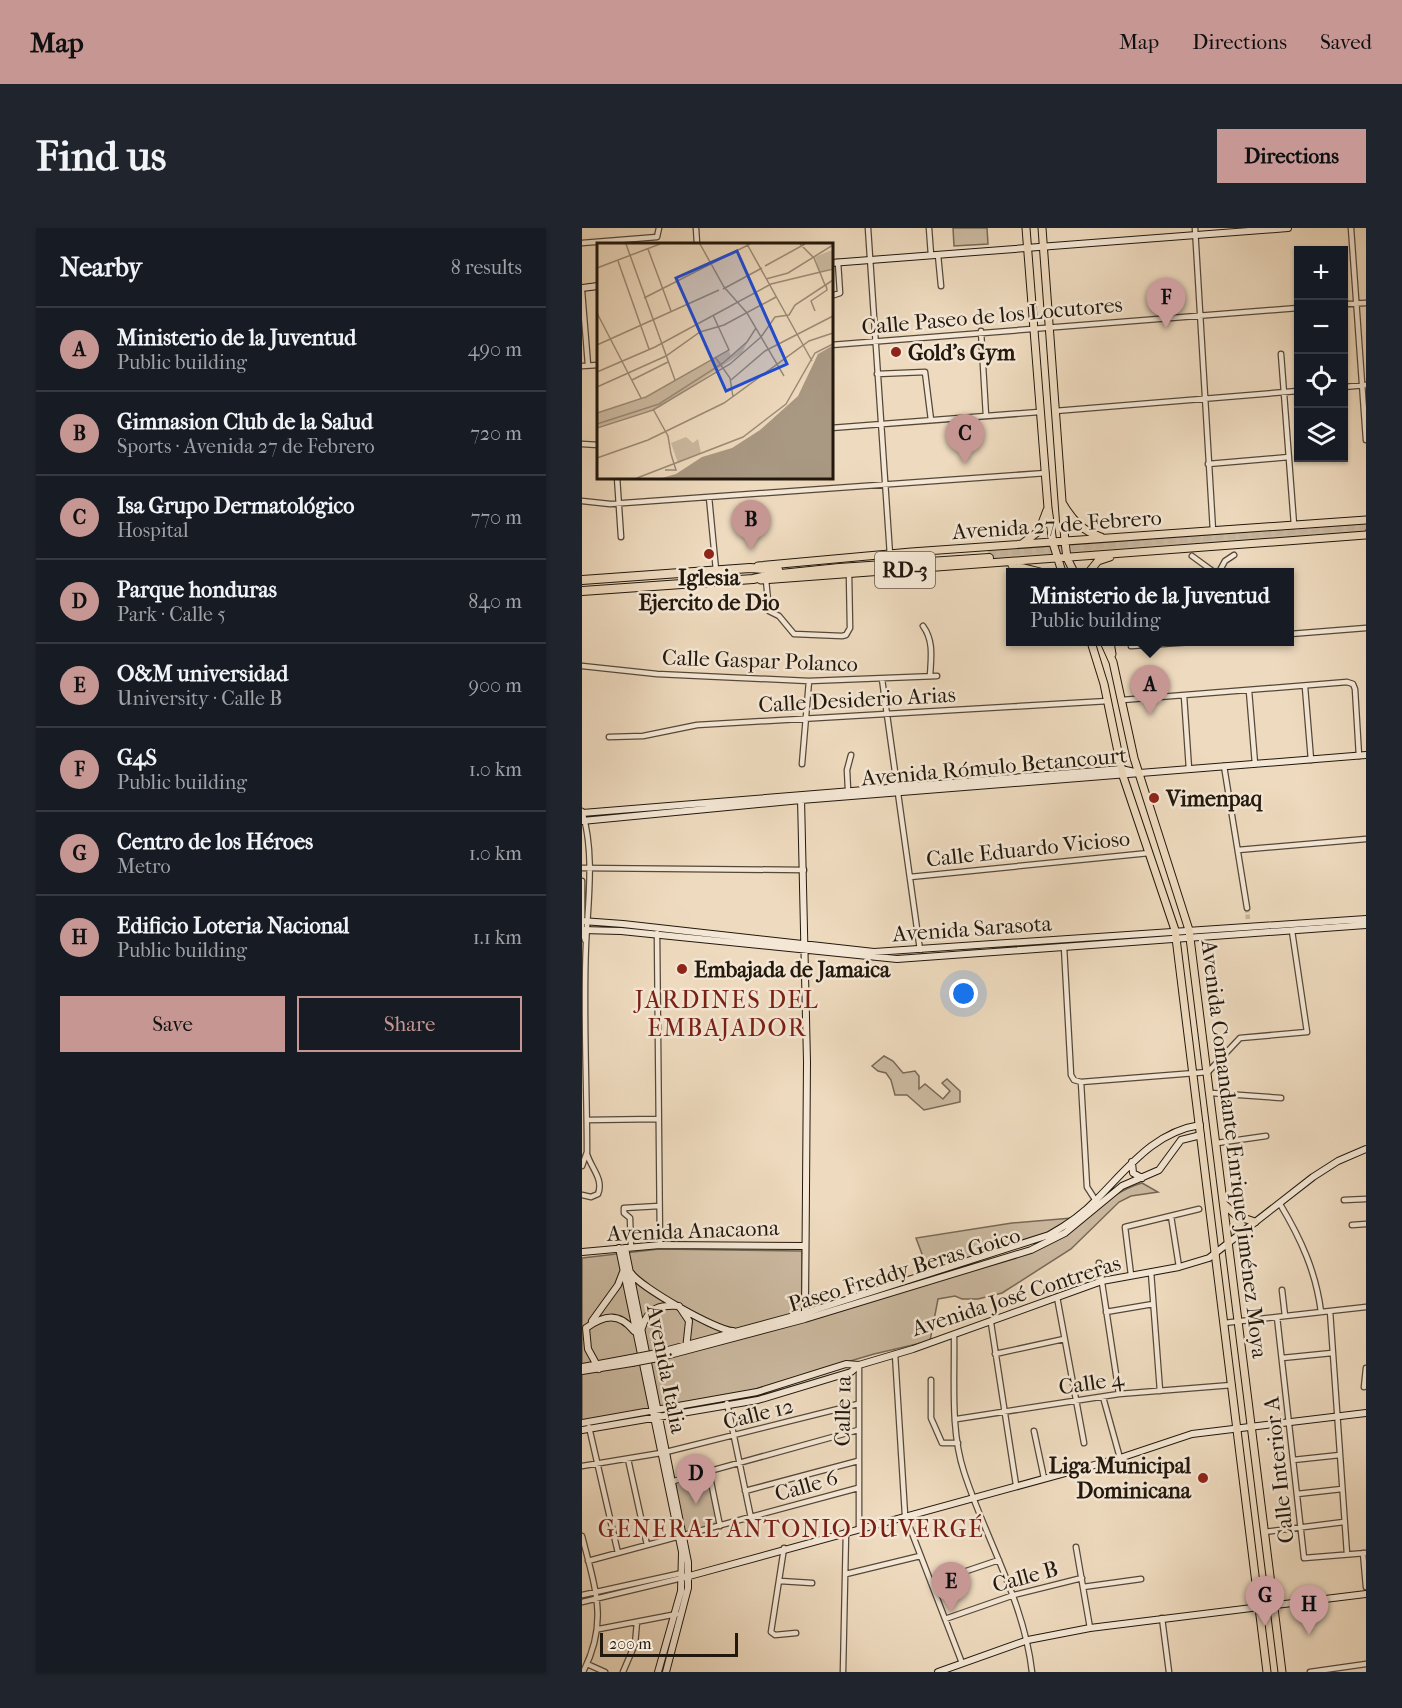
<!DOCTYPE html>
<html lang="en">
<head>
<meta charset="utf-8">
<style>
	:root { --surface:#171b24; --page:#20242c; --text:#f1f3f6; --muted:#9ea1a6; --line:#363941; --accent:#c59692 }
	body { margin:0; font-family:"IM FELL French Canon",serif; background:var(--page); color:var(--text) }
	.controls { position:absolute; right:18px; top:18px; display:grid; overflow:hidden; border-radius:0px; box-shadow:0 2px 4px #0004 }
	.controls button { width:54px; height:54px; display:grid; place-items:center; padding:0; border:0; border-bottom:2px solid var(--line); background:var(--surface); color:var(--text); font:30px sans-serif }
	.scale { position:absolute; left:18px; bottom:15px; width:138px; box-sizing:border-box; padding-left:6px; border:3px solid #22180d; border-top:0; font-size:16px; line-height:21px; white-space:nowrap; color:#22180d; -webkit-text-stroke:4px #f4e7d5; paint-order:stroke }
	.you { position:absolute; left:382px; top:766px; width:21px; height:21px; margin:-15px; border:4px solid #fff; border-radius:50%; background:#1a73e8; box-shadow:0 0 0 9px #1a73e833 }
	.badge { display:grid; place-items:center; width:39px; height:39px; border-radius:50%; background:var(--accent); color:#111; font-size:20px; font-weight:700 }
	.pin { position:absolute; translate:-50% -50px; filter:drop-shadow(0 2px 3px #0008) }
	.pin::after { content:''; position:absolute; top:32px; width:21px; height:18px; background:inherit; clip-path:polygon(0 0,100% 0,50% 100%) }
	.popup { position:absolute; left:424px; top:340px; width:288px; height:78px; box-sizing:border-box; display:grid; place-content:center; border-radius:0px; background:var(--surface); filter:drop-shadow(0 2px 4px #0005); font-size:20px; white-space:nowrap; color:var(--muted) }
	.popup b { font-size:22px; color:var(--text) }
	.popup::after { content:''; position:absolute; left:50%; top:100%; margin-left:-12px; border:12px solid transparent; border-top-color:var(--surface) }
	.list { margin:0; padding:0; list-style:none }
	h2 { display:flex; justify-content:space-between; align-items:center; height:78px; margin:0; padding:0 24px; font-size:26px }
	h2 small { font-size:20px; font-weight:400; color:var(--muted) }
	.list li { display:grid; grid-template-columns:39px 1fr auto; gap:18px; align-items:center; box-sizing:border-box; height:84px; padding:0 24px; border-top:2px solid var(--line) }
	.list b { display:block; font-size:22px; white-space:nowrap }
	.list p { margin:0; font-size:20px; white-space:nowrap; color:var(--muted) }
	.list em { font-size:20px; font-style:normal; color:var(--muted) }
	.actions { display:flex; gap:12px; padding:18px 24px }
	.actions a { flex:1; padding:14px 0; border:2px solid var(--accent); border-radius:0px; text-align:center; font-size:21px; color:var(--accent) }
	.actions .main { background:var(--accent); color:#111 }
	.icon { flex:none; width:33px; height:33px; fill:none; stroke:currentColor; stroke-width:2; stroke-linecap:round; stroke-linejoin:round }
	.map { position:relative; flex:none; width:784px; height:1444px; overflow:hidden; border-radius:0px }
	header { display:flex; align-items:center; gap:36px; box-sizing:border-box; height:84px; padding:0 30px; background:var(--accent); color:#111 }
	header strong { font-size:28px }
	nav { display:flex; gap:33px; margin-inline-start:auto; font-size:21px }
	.intro { display:flex; align-items:center; justify-content:space-between; box-sizing:border-box; height:144px; padding:0 36px }
	h1 { margin:0; font-size:42px }
	.button { padding:15px 27px; border-radius:0px; background:var(--accent); color:#111; font-size:21px; font-weight:700 }
	main { display:flex; gap:36px; padding:0 36px }
	aside { flex:1; background:var(--surface); border-radius:0px; box-shadow:0 2px 4px #0004 }
	.map>svg:first-child { display:block }
	.green { fill:#cbb9a0; stroke:#766856; stroke-width:1.5 }
	.lines { fill:none; stroke-linecap:round; stroke-linejoin:round }
	.street-tunnel { stroke:#c5b39b; stroke-width:4.5; stroke-dasharray:4.5 2; stroke-linecap:butt }
	.highway-tunnel { stroke:#c5b39b; stroke-width:8; stroke-dasharray:8 4; stroke-linecap:butt }
	.street-casing { stroke:#554839; stroke-width:7 }
	.secondary-casing { stroke:#22180d; stroke-width:8 }
	.primary-casing { stroke:#22180d; stroke-width:9 }
	.highway-casing { stroke:#22180d; stroke-width:10 }
	.street { stroke:#f4e7d5; stroke-width:4.5 }
	.secondary { stroke:#f4e7d5; stroke-width:6 }
	.primary { stroke:#eedabe; stroke-width:7 }
	.highway { stroke:#eedabe; stroke-width:8 }
	.secondary-bridge-casing { stroke:#22180d; stroke-width:8; stroke-linecap:butt }
	.secondary-bridge { stroke:#f4e7d5; stroke-width:6 }
	.poi-dot { fill:#8f2418; stroke:#f4e7d5; stroke-width:2 }
	.labels { text-anchor:middle; stroke-width:5; stroke-linejoin:round; paint-order:stroke }
	.shield { fill:#f4e7d5; stroke:#615649; stroke-width:1.5 }
	.shield-label { font-size:21px; font-weight:bold; fill:#22180d }
	.street-label { font-size:22px; fill:#22180d; stroke:#f4e7d5 }
	.poi-label { font-size:22px; font-weight:bold; fill:#22180d; stroke:#f4e7d5; text-anchor:start }
	.neighbourhood-label { font-size:24px; letter-spacing:1.5px; fill:#7a1f14; stroke:#f4e7d5 }
	.inset-road { fill:none; stroke:#9c8c77; stroke-width:1.5 }
	.view { fill:#1d4ed8; fill-opacity:0.15; stroke:#1d4ed8; stroke-width:3 }
	.inset-edge { fill:none; stroke:#22180d; stroke-width:3 }
</style>
</head>
<body>
<header>
<strong>Map</strong>
<nav><a>Map</a><a>Directions</a><a>Saved</a></nav>
</header>
<div class="intro"><h1>Find us</h1><a class="button">Directions</a></div>
<main>
<aside>
<h2>Nearby<small>8 results</small></h2>
<ul class="list">
<li><span class="badge">A</span><div><b>Ministerio de la Juventud</b><p>Public building</p></div><em>490 m</em></li>
<li><span class="badge">B</span><div><b>Gimnasion Club de la Salud</b><p>Sports · Avenida 27 de Febrero</p></div><em>720 m</em></li>
<li><span class="badge">C</span><div><b>Isa Grupo Dermatológico</b><p>Hospital</p></div><em>770 m</em></li>
<li><span class="badge">D</span><div><b>Parque honduras</b><p>Park · Calle 5</p></div><em>840 m</em></li>
<li><span class="badge">E</span><div><b>O&amp;M universidad</b><p>University · Calle B</p></div><em>900 m</em></li>
<li><span class="badge">F</span><div><b>G4S</b><p>Public building</p></div><em>1.0 km</em></li>
<li><span class="badge">G</span><div><b>Centro de los Héroes</b><p>Metro</p></div><em>1.0 km</em></li>
<li><span class="badge">H</span><div><b>Edificio Loteria Nacional</b><p>Public building</p></div><em>1.1 km</em></li>
</ul>
<div class="actions"><a class="main">Save</a><a>Share</a></div>
</aside>
<div class="map">
<svg width="784" height="1444" viewBox="0 0 784 1444">
	<rect width="100%" height="100%" fill="#eedabe"/>
	<filter id="stains"><feTurbulence type="fractalNoise" baseFrequency=".00333" numOctaves="4"/><feColorMatrix values="0 0 0 0 .2 0 0 0 0 .09 0 0 0 0 .02 0 0 0 .5 -.17"/></filter>
	<radialGradient id="worn" r=".72"><stop offset=".6" stop-color="#630" stop-opacity="0"/><stop offset="1" stop-color="#630" stop-opacity=".3"/></radialGradient>
	<path class="green" d="M371,0H405L406,16L372,18Z
		M784,293V306L409,334L407,321Z
		M302,828L311,833L321,845L333,843L337,848V861L343,856L361,871L368,863L360,855L365,851L378,863V874L342,882L325,867H313L309,852L304,845L296,843L290,838Z
		M560,955L576,964L549,968L537,974L489,1021L420,1065L396,1071H380L373,1068L356,1071L348,1113L292,1126L170,1162L0,1193V1030L77,1021L220,1023L221,1093L475,1012C503,993 527,964 560,955Z
		M490,990L461,1007L346,1042L334,1010L430,995Z
		M127,1244L138,1298L102,1308L90,1253Z"/>
	<g class="lines">
		<path class="street-tunnel" d="M665,680L666,693"/>
		<path class="highway-tunnel" d="M406,325L784,297"/>
		<g class="street-casing">
			<path id="street" d="M114,0L115,16
				M286,0L308,327
				M347,0L349,27
				M613,0L631,303
				M769,0L784,212
				M0,15L75,9L77,0
				M356,27L359,58
				M0,63L6,137
				M249,68L258,65L256,34
				M762,76L784,75
				M399,103L404,188
				M249,117L716,80
				M699,126L712,297
				M0,138L16,137
				M295,146L343,144L349,192
				M762,159L784,157
				M473,183L716,163
				M249,200L457,184
				M0,216L16,217
				M626,236L707,229
				M35,249L39,309
				M127,269L134,342
				M0,273L28,276L464,245
				M610,328L632,344
				M637,344L643,333L652,327
				M184,352L187,383L197,388L212,406L260,408L264,407L268,400L267,346
				M341,398C352,413 349,430 348,448
				M708,406L784,400
				M549,418L611,414
				M0,438L75,446L227,453L355,448
				M300,451L338,722
				M723,459L729,532
				M667,463L673,536
				M602,468L607,541
				M540,472L765,454L771,456L773,461L777,528
				M27,509L61,508L115,497L526,473
				M220,536L227,453
				M642,538L665,680
				M266,562L265,542L269,527
				M0,583C13,624 6,674 4,716C1,785 5,855 5,924L0,938
				M656,622L784,611
				M0,640L222,642
				M328,649L567,625
				M0,653V702L3,712
				M75,705L78,1017
				M482,719L489,847L492,852L499,854L626,844L658,810L725,804L710,703
				M499,854L505,959L514,973
				M629,865L699,870
				M5,892L76,891
				M635,915L684,908
				M0,967L9,969L16,966C22,951 9,940 5,926
				M762,972L784,971
				M698,976C719,1011 734,1044 739,1084
				M589,988L597,1039
				M770,997L784,996
				M49,1019L48,990L42,985V980L77,978
				M517,1035L537,1166
				M569,1044L578,1163
				M549,1047L543,999L617,981
				M700,1062L703,1088
				M475,1069L502,1215
				M748,1083L765,1326
				M524,1084L571,1076
				M695,1089L722,1330L784,1325
				M409,1095L434,1257
				M642,1095L784,1079
				M372,1107C373,1151 368,1202 382,1244C404,1312 442,1373 450,1444
				M313,1126L323,1287L380,1435
				M413,1126L482,1111
				M700,1130L750,1125
				M349,1152V1190L360,1215H376
				M782,1159L784,1140
				M521,1169L538,1230
				M145,1175L169,1290
				M375,1191L537,1166L650,1157
				M7,1199L36,1325
				M452,1203L462,1250
				M84,1224L276,1176
				M46,1231L65,1317
				M711,1232L758,1227
				M0,1238L79,1225
				M127,1244L138,1298
				M88,1254L276,1202
				M163,1263L276,1233
				M715,1266L760,1261
				M277,1301V1137
				M682,1304L762,1294
				M0,1308C13,1360 27,1394 1,1444
				M494,1319L508,1400
				M202,1320L189,1404L193,1407L214,1405
				M781,1325L784,1359
				M6,1333L276,1260
				M264,1346L338,1328
				M198,1353L230,1355
				M349,1355L417,1332
				M501,1359L559,1351
				M0,1367L100,1345
				M0,1374L100,1350
				M580,1390L587,1444
				M363,1391L432,1367L500,1350
				M17,1401L95,1386
				M5,1436L23,1444
				M41,1444L53,1416L55,1394
				M261,1444L264,1304
				M728,1444L784,1436"/>
		</g>
		<g class="secondary-casing">
			<path id="secondary" d="M249,35L706,0
				M0,60L16,58
				M219,570L225,834L223,1087
				M0,585L539,541L553,544
				M0,593L219,572L784,527
				M0,693L41,696L292,724L784,691
				M0,702L39,703L315,731L784,697
				M550,934L551,945L560,950
				M37,1020L100,1324L99,1363L76,1444
				M43,1020L106,1334V1360L84,1444
				M0,1024L78,1017L223,1018
				M49,1045C58,1059 135,1103 151,1103
				M10,1093L36,1057L41,1044
				M60,1100C66,1079 78,1077 97,1078L107,1093L104,1121
				M75,1125L223,1085L467,1007C485,997 501,986 515,971C546,940 572,904 618,897
				M76,1130L223,1091L449,1022L483,1005L540,958L577,942L599,912L619,907
				M0,1139L49,1130
				M17,1141L6,1121L4,1100C22,1087 37,1084 52,1103
				M0,1143L50,1135
				M0,1195L175,1164L264,1136L277,1137L331,1121L520,1053L597,1039L627,1030L731,949L756,933L784,921
				M0,1202L176,1172L269,1144L277,1137
				M100,1350L538,1230L610,1206L784,1185
				M356,1444L446,1412L508,1400L784,1366"/>
		</g>
		<g class="primary-casing">
			<path id="primary" d="M444,0L466,280L471,315L480,344
				M460,0L483,314L485,330L492,344
				M481,276C491,293 501,303 519,309
				M441,315L457,303L465,282
				M430,337L458,344
				M176,338L329,324L784,292
				M507,344L516,333L528,329
				M179,352L784,307
				M509,414L522,456L541,548L593,702L685,1444
				M522,414L531,434L552,530L607,702L700,1444
				M528,414L530,426
				M643,977L655,988L673,994"/>
		</g>
		<g class="highway-casing">
			<path id="highway" d="M0,352L168,340L196,342
				M0,363L171,351L189,347L257,340L407,330"/>
		</g>
		<use href="#street" class="street"/>
		<use href="#secondary" class="secondary"/>
		<use href="#primary" class="primary"/>
		<use href="#highway" class="highway"/>
		<g class="secondary-bridge-casing">
			<path id="secondary-bridge" d="M49,1130L75,1125
				M50,1135L76,1130"/>
		</g>
		<use href="#secondary-bridge" class="secondary-bridge"/>
	</g>
	<g class="poi-dot">
		<circle cx="314" cy="124" r="6"/>
		<circle cx="127" cy="326" r="6"/>
		<circle cx="572" cy="570" r="6"/>
		<circle cx="100" cy="741" r="6"/>
		<circle cx="621" cy="1250" r="6"/>
	</g>
	<g class="labels">
		<rect class="shield" x="293" y="324" width="60" height="36" rx="4.5"/>
		<g class="shield-label">
			<text x="323" y="349">RD-3</text>
		</g>
		<g class="street-label">
			<text transform="translate(410 87) rotate(-5)" y="8">Calle Paseo de los Locutores</text>
			<text transform="translate(475 296) rotate(-4)" y="8">Avenida 27 de Febrero</text>
			<text transform="translate(178 432) rotate(2)" y="8">Calle Gaspar Polanco</text>
			<text transform="translate(275 471) rotate(-3)" y="8">Calle Desiderio Arias</text>
			<text transform="translate(412 538) rotate(-5)" y="8">Avenida Rómulo Betancourt</text>
			<text transform="translate(446 620) rotate(-6)" y="8">Calle Eduardo Vicioso</text>
			<text transform="translate(390 700) rotate(-4)" y="8">Avenida Sarasota</text>
			<text transform="translate(653 921) rotate(83)" y="8">Avenida Comandante Enrique Jiménez Moya</text>
			<text transform="translate(111 1002) rotate(-2)" y="8">Avenida Anacaona</text>
			<text transform="translate(322 1041) rotate(-17)" y="8">Paseo Freddy Beras Goico</text>
			<text transform="translate(434 1067) rotate(-18)" y="8">Avenida José Contreras</text>
			<text transform="translate(85 1141) rotate(79)" y="8">Avenida Italia</text>
			<text transform="translate(509 1154) rotate(-8)" y="8">Calle 4</text>
			<text transform="translate(260 1183) rotate(-89)" y="8">Calle 1a</text>
			<text transform="translate(176 1185) rotate(-14)" y="8">Calle 12</text>
			<text transform="translate(696 1242) rotate(-96)" y="8">Calle Interior A</text>
			<text transform="translate(224 1257) rotate(-16)" y="8">Calle 6</text>
			<text transform="translate(443 1348) rotate(-15)" y="8">Calle B</text>
		</g>
		<g class="poi-label">
			<text x="326" y="132">Gold's Gym</text>
			<text x="127" y="357" text-anchor="middle">Iglesia<tspan x="127" dy="25">Ejercito de Dio</tspan></text>
			<text x="584" y="578">Vimenpaq</text>
			<text x="112" y="749">Embajada de Jamaica</text>
			<text x="609" y="1245" text-anchor="end">Liga Municipal<tspan x="609" dy="25">Dominicana</tspan></text>
		</g>
		<g class="neighbourhood-label">
			<text x="145" y="780">JARDINES DEL<tspan x="145" dy="28">EMBAJADOR</tspan></text>
			<text x="209" y="1309">GENERAL ANTONIO DUVERGÉ</text>
		</g>
	</g>
	<g transform="translate(15 15)">
		<rect width="236" height="236" fill="#eedabe"/>
		<path d="M235,7V25L223,29L218,14ZM152,96L145,110L63,164L0,184V170L46,156L132,108L134,113ZM89,194L96,200L101,196L104,210L81,220L74,200Z" fill="#cbb9a0"/>
		<path d="M235,103V235H65L79,231L105,214L135,205L163,187L201,153L221,111Z" fill="#a99882"/>
		<path class="inset-road" d="M29,1L78,137M103,1L127,44L150,70L187,133M150,1L215,118M203,1L217,15L228,42M51,6L74,68M21,18L52,106M168,23L208,1M0,25L63,1M169,36L191,30L236,2M126,46L165,25M47,55L153,1M218,68L214,58L230,47L229,42M0,70L44,155M199,92L236,73M0,102L122,47M118,114L133,135L136,154M0,129L58,104L174,41L236,26M35,137L71,119M134,137L168,108L199,92M0,144L69,113L103,89L127,82L179,54M56,166L71,193L74,211M56,167L133,121L164,94L178,74L192,72L198,62L236,37M0,170L49,154L132,107L116,72M0,181L62,161L126,120L150,99L159,85M0,185L56,167M0,215L51,197L127,160L212,98L236,90M68,227H79L74,211M40,235L146,194L189,161L218,110L236,101"/>
		<path class="view" d="M140,8L190,121L129,148L79,35Z"/>
		<rect width="236" height="236" class="inset-edge"/>
	</g>
	<rect width="100%" height="100%" filter="url(#stains)"/>
	<rect width="100%" height="100%" fill="url(#worn)"/>
</svg>
<div class="controls">
<button>+</button>
<button>−</button>
<button><svg class="icon" aria-label="locate" viewBox="0 0 24 24"><circle cx="12" cy="12" r="6"/><path d="M12 2v4M12 18v4M2 12h4M18 12h4"/></svg></button>
<button><svg class="icon" aria-label="layers" viewBox="0 0 24 24"><path d="M12 4l9 5-9 5-9-5zM3 14l9 5 9-5"/></svg></button>
</div>
<div class="scale">200 m</div>
<div class="you"></div>
<div class="pin badge" style="left:568px;top:487px">A</div>
<div class="popup"><b>Ministerio de la Juventud</b>Public building</div>
<div class="pin badge" style="left:169px;top:322px">B</div>
<div class="pin badge" style="left:383px;top:236px">C</div>
<div class="pin badge" style="left:114px;top:1276px">D</div>
<div class="pin badge" style="left:369px;top:1384px">E</div>
<div class="pin badge" style="left:584px;top:100px">F</div>
<div class="pin badge" style="left:683px;top:1398px">G</div>
<div class="pin badge" style="left:727px;top:1407px">H</div>
</div>
</main>
</body>
</html>
